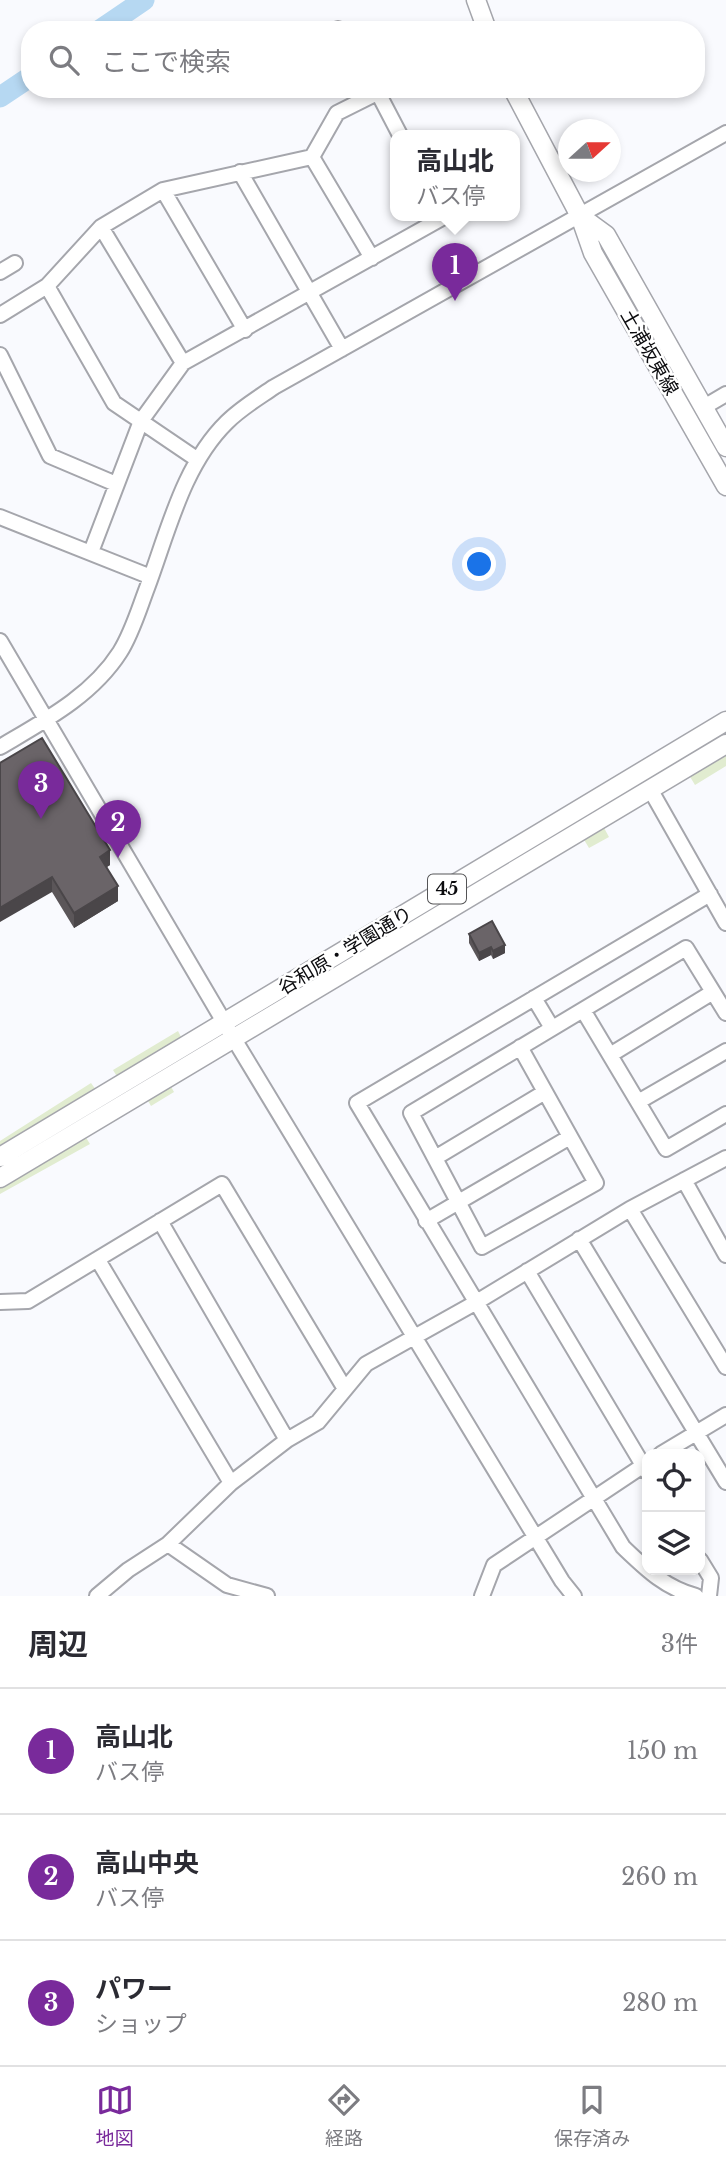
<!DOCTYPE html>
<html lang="ja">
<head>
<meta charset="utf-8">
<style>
	:root { --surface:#fff; --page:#f2f2f3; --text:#2b2b33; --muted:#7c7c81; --line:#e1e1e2; --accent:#792a9b }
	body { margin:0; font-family:"Libre Baskerville","Noto Sans JP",serif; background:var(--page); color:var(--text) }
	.controls { position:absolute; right:21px; bottom:21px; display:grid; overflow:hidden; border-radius:14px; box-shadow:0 4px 10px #0003 }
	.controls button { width:63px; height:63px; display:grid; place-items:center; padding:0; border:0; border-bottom:2px solid var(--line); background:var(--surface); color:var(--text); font:35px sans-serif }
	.compass { position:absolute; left:558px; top:119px; width:63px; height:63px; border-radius:50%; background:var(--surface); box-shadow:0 4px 10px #0003; rotate:69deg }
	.you { position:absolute; left:480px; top:565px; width:24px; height:24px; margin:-18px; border:5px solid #fff; border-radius:50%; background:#1a73e8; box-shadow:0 0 0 10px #1a73e833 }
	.badge { display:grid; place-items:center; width:46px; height:46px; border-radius:50%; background:var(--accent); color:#fff; font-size:23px; font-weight:700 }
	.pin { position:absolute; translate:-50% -58px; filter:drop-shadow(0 2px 4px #0008) }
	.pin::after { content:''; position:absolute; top:37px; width:24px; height:21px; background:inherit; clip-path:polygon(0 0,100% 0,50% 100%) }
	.popup { position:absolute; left:390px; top:130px; width:130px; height:91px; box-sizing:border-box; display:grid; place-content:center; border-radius:14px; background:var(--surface); filter:drop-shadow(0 2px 5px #0005); font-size:23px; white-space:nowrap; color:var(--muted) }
	.popup b { font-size:26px; color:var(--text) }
	.popup::after { content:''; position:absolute; left:50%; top:100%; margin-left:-14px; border:14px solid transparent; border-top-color:var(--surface) }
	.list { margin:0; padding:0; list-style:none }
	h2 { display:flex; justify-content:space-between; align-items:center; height:91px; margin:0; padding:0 28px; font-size:30px }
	h2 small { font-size:23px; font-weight:400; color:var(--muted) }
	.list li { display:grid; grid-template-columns:46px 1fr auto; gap:21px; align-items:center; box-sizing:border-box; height:126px; padding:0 28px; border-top:2px solid var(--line) }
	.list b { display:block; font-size:26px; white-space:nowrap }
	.list p { margin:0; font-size:23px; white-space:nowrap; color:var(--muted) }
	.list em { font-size:23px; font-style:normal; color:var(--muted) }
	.icon { flex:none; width:38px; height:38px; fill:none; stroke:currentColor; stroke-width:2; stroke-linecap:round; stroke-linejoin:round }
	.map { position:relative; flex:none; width:726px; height:1596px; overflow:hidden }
	.search { position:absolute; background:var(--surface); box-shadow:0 4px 10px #0003; left:21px; right:21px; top:21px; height:77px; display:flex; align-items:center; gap:18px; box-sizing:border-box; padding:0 24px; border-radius:28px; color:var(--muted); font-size:26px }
	.sheet { height:469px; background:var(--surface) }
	nav { display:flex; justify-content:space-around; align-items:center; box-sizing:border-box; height:98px; border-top:2px solid var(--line); background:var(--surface); font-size:19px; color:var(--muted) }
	nav a { display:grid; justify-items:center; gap:4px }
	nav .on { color:var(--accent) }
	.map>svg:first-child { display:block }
	.green { fill:#e1ecd0 }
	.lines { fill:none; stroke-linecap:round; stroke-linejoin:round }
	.river { stroke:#b6d8f2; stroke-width:21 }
	.minor-casing { stroke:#a5a6ac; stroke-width:18 }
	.major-casing { stroke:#a5a6ac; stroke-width:21 }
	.minor { stroke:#fff; stroke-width:14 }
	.major { stroke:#fff; stroke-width:18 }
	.wall { fill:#5b5659 }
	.shaded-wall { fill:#4a4649 }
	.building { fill:#6a6468; stroke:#4a4649; stroke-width:2 }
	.labels { text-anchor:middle; stroke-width:5; stroke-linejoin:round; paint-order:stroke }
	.shield { fill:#fff; stroke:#545456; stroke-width:2 }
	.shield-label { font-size:18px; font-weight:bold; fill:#0b0b0e }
	.street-label { font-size:19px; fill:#0b0b0e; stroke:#fff }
</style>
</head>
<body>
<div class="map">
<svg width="726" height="1596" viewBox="0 0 726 1596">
	<rect width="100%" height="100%" fill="#f9fafe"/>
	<path class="green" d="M726,752V766L695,785L689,775Z
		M603,826L609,837L589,848L583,838Z
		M178,1031L182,1039L118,1078L113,1070Z
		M91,1083L96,1090L0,1147V1141Z
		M170,1085L174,1092L151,1106L147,1099Z
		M85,1136L90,1144L0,1194V1187Z"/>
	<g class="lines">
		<path class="river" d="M100,30L144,0
			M0,97L30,77"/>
		<g class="minor-casing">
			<path id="minor" d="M338,29L339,30
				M376,89L400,135
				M240,172L342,349
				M163,190L245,330
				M101,227L183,363
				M372,258L312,157L337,113L377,93
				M0,272L15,263
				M47,286L114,403L198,460
				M0,315L47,286L101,227L163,190L312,157
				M0,355L50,456L116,484
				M704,407L726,394
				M0,517L151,577
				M91,552L141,421L183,363L444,217L443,215
				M0,641L234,1039L562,1581L574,1596
				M0,747C44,721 92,696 120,652C132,633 139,609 147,588C168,532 183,465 227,422C241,408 258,398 274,387L726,133
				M650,789L726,923
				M534,998L552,1028
				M583,1010L666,1149L726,1114
				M520,1047L596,1183L482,1247L411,1113L686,948L726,1013
				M610,1055L713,992
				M638,1102L726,1051
				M435,1158L545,1092
				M684,1180L726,1255
				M630,1209L726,1367
				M160,1221L287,1440
				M426,1221L570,1137
				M579,1239L726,1482
				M98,1260L231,1483
				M527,1271L647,1472
				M0,1302L28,1301L222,1184L345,1389
				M661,1454L726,1415
				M168,1544L231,1483L287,1440L318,1422L366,1364L475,1303L630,1209L726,1158
				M700,1560L711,1578L709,1596
				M97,1596L128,1570L168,1544L227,1585L267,1596
				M482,1596L494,1565L647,1463
				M696,1596C665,1588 645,1568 623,1547L357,1103L710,894"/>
		</g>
		<g class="major-casing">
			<path id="major" d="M476,0L487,30
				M513,89L580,216L593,253L726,486
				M580,216L606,235L726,447
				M0,1157L726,721
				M0,1178L726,744"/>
		</g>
		<use href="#minor" class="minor"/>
		<use href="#major" class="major"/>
	</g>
	<path class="wall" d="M0,763L110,865L107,867L118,901L74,928L52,892Z
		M469,934L505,953L493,959L491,955L479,961L469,943Z"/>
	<path class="shaded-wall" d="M110,850V865L100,871V857Z
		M52,877V892L0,922V908Z
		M118,886V901L74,928V913Z
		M505,945V953L493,959V951Z
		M491,947V955L479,961V953Z"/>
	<path class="building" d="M42,738L110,850L100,857L118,886L74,913L52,877L0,908V763Z
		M492,921L505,945L493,951L491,947L479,953L469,934Z"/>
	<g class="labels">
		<rect class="shield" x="428" y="874.5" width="38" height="29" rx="5"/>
		<g class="shield-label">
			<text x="447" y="895">45</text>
		</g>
		<g class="street-label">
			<text transform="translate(650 352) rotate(60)" y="7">土浦坂東線</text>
			<text transform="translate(345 950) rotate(-31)" y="7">谷和原・学園通り</text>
		</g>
	</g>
</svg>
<div class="controls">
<button><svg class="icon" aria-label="locate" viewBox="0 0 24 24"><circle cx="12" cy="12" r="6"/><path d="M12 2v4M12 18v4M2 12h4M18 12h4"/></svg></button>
<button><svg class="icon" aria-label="layers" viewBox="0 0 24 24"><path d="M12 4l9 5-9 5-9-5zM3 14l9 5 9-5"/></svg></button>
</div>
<svg class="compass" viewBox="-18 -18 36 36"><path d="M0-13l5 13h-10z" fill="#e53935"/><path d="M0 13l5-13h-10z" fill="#7c7c81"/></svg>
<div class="you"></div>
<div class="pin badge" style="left:455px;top:301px">1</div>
<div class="popup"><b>高山北</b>バス停</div>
<div class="pin badge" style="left:118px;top:858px">2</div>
<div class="pin badge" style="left:41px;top:819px">3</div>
<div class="search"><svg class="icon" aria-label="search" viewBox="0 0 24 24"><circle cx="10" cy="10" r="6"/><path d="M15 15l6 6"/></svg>ここで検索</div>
</div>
<section class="sheet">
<h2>周辺<small>3件</small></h2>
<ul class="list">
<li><span class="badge">1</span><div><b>高山北</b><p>バス停</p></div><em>150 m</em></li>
<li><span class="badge">2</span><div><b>高山中央</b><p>バス停</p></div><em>260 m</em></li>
<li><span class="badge">3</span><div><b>パワー</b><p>ショップ</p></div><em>280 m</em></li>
</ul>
</section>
<nav>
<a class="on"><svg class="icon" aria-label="map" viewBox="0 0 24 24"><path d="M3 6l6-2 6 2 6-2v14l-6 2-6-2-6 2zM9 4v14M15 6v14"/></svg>地図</a>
<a><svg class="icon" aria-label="directions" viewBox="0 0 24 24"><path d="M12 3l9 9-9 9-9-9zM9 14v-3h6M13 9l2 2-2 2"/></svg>経路</a>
<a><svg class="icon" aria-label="saved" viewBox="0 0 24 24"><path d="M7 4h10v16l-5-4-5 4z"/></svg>保存済み</a>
</nav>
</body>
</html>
